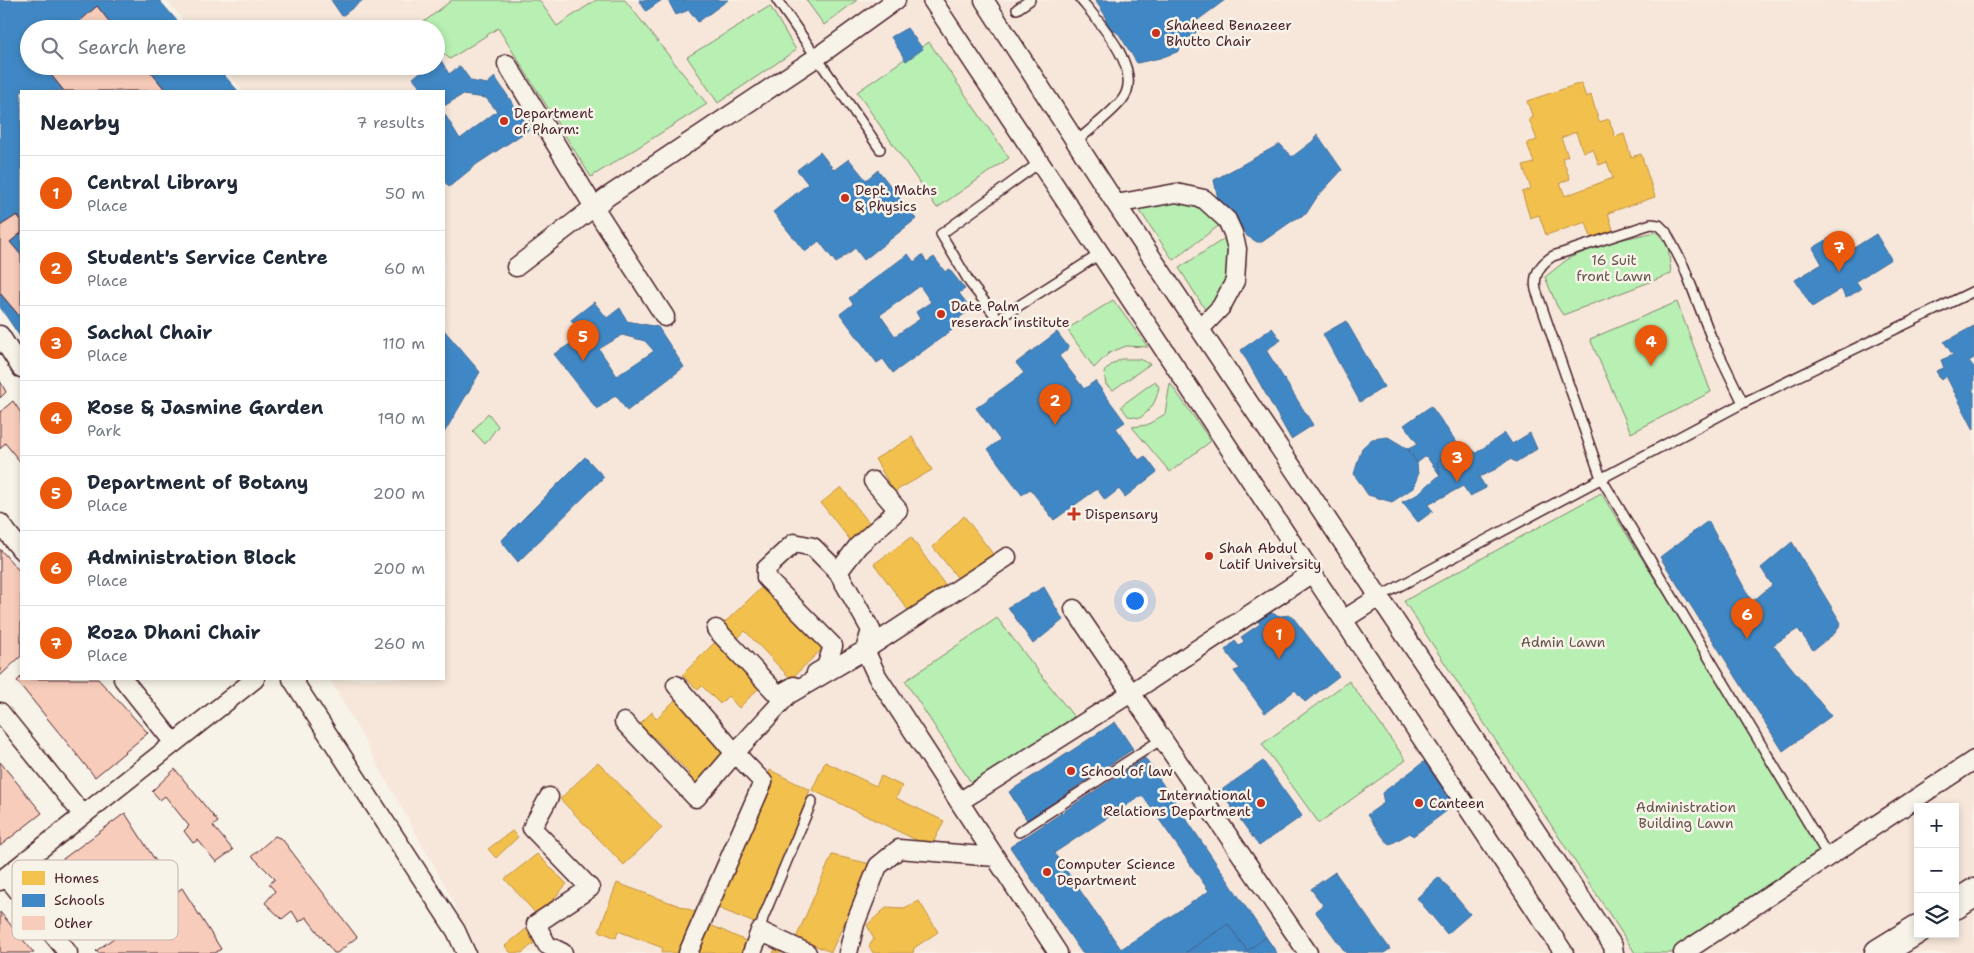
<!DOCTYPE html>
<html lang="en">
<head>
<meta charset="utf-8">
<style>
	:root { --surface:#fff; --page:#f2f2f3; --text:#1f2937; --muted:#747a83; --line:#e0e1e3; --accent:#ea580c }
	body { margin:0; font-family:"Shantell Sans",sans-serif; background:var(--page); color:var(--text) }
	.controls { position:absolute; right:15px; bottom:15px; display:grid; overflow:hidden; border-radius:0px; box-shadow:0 2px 8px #0003 }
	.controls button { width:45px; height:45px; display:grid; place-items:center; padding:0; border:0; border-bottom:1px solid var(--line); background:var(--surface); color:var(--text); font:25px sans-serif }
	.you { position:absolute; left:1134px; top:600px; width:18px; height:18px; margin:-12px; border:4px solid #fff; border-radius:50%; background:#1a73e8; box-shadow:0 0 0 8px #1a73e833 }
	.badge { display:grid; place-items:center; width:32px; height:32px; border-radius:50%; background:var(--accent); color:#fff; font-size:16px; font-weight:700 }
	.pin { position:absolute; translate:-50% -41px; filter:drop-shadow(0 1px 2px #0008) }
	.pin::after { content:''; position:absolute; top:26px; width:18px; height:15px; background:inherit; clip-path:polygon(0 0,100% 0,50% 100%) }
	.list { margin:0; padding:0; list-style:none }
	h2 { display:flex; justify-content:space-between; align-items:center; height:65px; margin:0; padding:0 20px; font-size:21px }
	h2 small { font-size:16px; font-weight:400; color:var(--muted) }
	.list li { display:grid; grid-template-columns:32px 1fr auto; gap:15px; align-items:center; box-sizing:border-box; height:75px; padding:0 20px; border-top:1px solid var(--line) }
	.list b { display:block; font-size:19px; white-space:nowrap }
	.list p { margin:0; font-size:16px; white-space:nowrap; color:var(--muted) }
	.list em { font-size:16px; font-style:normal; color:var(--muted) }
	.icon { flex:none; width:28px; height:28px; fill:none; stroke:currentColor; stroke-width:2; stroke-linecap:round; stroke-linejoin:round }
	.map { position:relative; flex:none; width:1974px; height:953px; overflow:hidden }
	.search { position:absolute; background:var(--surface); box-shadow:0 2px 8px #0003; left:20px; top:20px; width:425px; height:55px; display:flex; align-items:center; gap:12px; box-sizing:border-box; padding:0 18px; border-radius:28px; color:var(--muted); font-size:19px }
	.panel { position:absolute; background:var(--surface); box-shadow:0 2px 8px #0003; left:20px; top:90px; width:425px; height:590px; border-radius:0px }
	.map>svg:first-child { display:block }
	.built { fill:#f7e7da; fill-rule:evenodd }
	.green { fill:#b8efb2; stroke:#81876e }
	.homes { fill:#f2c14e; stroke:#c09044; fill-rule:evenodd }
	.schools { fill:#3f88c5; stroke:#426897; fill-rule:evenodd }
	.building { fill:#f8ccba; stroke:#4a1f2b }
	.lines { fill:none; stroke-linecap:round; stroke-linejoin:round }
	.lane-casing { stroke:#4a1f2b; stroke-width:12 }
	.street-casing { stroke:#4a1f2b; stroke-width:21 }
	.primary-casing { stroke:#4a1f2b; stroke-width:31 }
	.lane { stroke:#f7f3e8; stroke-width:9 }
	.street { stroke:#f7f3e8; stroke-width:18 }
	.primary { stroke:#f7f3e8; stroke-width:28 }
	.poi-dot { fill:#c8321e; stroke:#f7f3e8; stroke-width:2 }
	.labels { text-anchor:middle; stroke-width:5; stroke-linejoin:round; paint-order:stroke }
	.poi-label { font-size:14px; fill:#4a1f2b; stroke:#f7f3e8; text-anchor:start }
	.park-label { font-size:14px; fill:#66534d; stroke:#f7f3e8 }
	.key { fill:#f7f3e8; stroke:#c3b3af; stroke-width:1 }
	.key-label { font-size:14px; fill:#4a1f2b }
</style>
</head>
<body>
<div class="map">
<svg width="1974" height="953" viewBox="0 0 1974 953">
	<rect width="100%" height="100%" fill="#f7f3e8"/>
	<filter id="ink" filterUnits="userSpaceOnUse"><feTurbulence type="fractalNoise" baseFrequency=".02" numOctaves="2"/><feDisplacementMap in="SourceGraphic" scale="10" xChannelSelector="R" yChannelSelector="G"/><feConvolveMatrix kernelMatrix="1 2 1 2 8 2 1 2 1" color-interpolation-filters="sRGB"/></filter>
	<g filter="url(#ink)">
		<path class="built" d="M166,0H1974V953H476L450,895L330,679H444V433L480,372L444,328V91H243L222,66H436V29H191ZM1918,807H1955V934H1918Z"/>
		<path class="green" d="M452,0H539L557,26L596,0H625L707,104L591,177L498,28L450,59L436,47V29L416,28Z
			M806,0H857L824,25Z
			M770,6L796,50L718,103L687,57Z
			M929,42L1009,158L937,208L857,92Z
			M1144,198L1204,199L1221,224L1173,260L1138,208Z
			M1656,232L1668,245L1671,274L1563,315L1557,306L1545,277L1569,258L1609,242Z
			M1233,233L1235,281L1208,314L1179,268Z
			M1113,300L1148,347L1126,346L1109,353L1094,368L1067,329Z
			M1677,302L1711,392L1631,433L1590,339Z
			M1121,359H1139L1150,364L1113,390L1106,385L1104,372L1111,365Z
			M1155,381L1159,387C1156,402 1152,409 1140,418L1128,416L1121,406Z
			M1170,383L1211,441L1170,472L1132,427L1147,425L1165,414Z
			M488,413L498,426L485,444L473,431Z
			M1601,493L1828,856L1696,953H1635L1404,601Z
			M997,618L1074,717L974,787L905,681Z
			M1349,681L1406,760L1319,823L1262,744Z"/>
		<path class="homes" d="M1581,83L1586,97L1591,95L1599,122L1609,119L1615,137L1624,134L1631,157L1641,154L1655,197L1608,213L1614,233L1592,241L1586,222L1546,235L1539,215L1530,218L1522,192L1531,189L1523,166L1534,163L1527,143L1537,140L1529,119L1533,118L1527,101ZM1576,132L1583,152L1593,149L1599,165L1607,162L1613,178L1565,196L1560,183L1570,179L1562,158L1568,156L1561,138Z
			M912,437L932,470L894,492L875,459Z
			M841,487L874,529L854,545L821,503Z
			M964,516L996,558L960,581L933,547Z
			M911,537L947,588L911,614L874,564Z
			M763,586L823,648L791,679L745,631L737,639L723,624Z
			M717,640L762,685L739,708L728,696L720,704L702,686L698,690L682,675Z
			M677,698L731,753L697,787L686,777L690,774L654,737L648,743L635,729L652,712L656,719Z
			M598,762L662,828L624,865L560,799Z
			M825,762L876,786L881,776L902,786L896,798L944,821L931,847L812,790Z
			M770,770L810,790L757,924L718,908Z
			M512,831L518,837L496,858L488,849Z
			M537,854L567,884L538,916L505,879Z
			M832,855L871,864L831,952L796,938Z
			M617,883L699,913L685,953H661L663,948L618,931L616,938L599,931Z
			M919,901L938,932L914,948L913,953H873L869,946L874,939L867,925L887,907L904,908Z
			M706,923L746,941L741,953H692Z
			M526,929L534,943L522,953H511L505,946Z
			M776,948L785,953H773Z"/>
		<path class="schools" d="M0,0H159L184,29H29V66H216L238,91H21V338L0,307Z
			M331,0H363L342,16Z
			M639,0H662L646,11Z
			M668,0H728L698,22L689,10L676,15Z
			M1095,0H1225L1191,25L1197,31L1177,52L1160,58L1137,63L1119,34L1107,26L1105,15Z
			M907,28L923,49L906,61L891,37Z
			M439,57L449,74L460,66L471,81L487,84L495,77L530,129L477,164L449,187L444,181V113L460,139L497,111L486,98L462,95L444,106V91H424L413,78L428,66H436V59Z
			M1317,134L1342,170L1317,197L1306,214L1295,219L1262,242H1257L1247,236L1237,219L1218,199L1214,180L1280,144L1292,157L1313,141Z
			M820,152L834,170L849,159L866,180L878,170L916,219L864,260L855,248L836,263L819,241L805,252L773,212L808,184L797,170Z
			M1838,233L1849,251L1876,234L1891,259L1856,281L1861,289L1846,298L1841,289L1812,307L1795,280L1822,264L1813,248Z
			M908,254L914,262L922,255L927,262L934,257L945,272L949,269L965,289L959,293L971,309L959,318L963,322L893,373L883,359L877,363L840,314L853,304L849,298ZM920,286L931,302L916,312L920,319L895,336L880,315Z
			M594,302L607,318L620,308L627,321L658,327L684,367L627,411L616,395L597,409L554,354L583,336L571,320ZM622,335L645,341L654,351L617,376L599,349Z
			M1346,321L1384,387L1360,402L1323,334Z
			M1974,326V358L1969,361L1974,367V430L1946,376L1941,380L1936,371L1944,368L1941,360L1953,355L1944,342Z
			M1272,328L1281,340L1266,350L1313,425L1291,439L1241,350Z
			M444,330L480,372L444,433Z
			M1057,332L1069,348L1059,356L1084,389L1095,381L1125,422L1116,428L1139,460L1145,456L1157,472L1125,497L1119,489L1105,500L1097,489L1054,520L1030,489L1022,495L988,449L1000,440L976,408L1024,373L1016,363Z
			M1431,406L1460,447L1437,462L1440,475L1426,456L1417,463L1408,449L1418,444L1404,425Z
			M1505,433L1512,444L1530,433L1537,449L1516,462L1510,459L1496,469L1479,477L1486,488L1470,496L1463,486L1428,505L1433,511L1418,522L1402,502L1415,496L1440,475L1437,462L1454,449L1467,444L1476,453Z
			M1388,437L1408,449L1417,463L1418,475L1413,488L1392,502L1368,495L1354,474L1362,448L1372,439Z
			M585,457L604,477L518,562L501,541Z
			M1708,521L1752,602L1772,585L1761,568L1792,542L1841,623L1835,633L1813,650L1798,629L1773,645L1831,716L1783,751L1660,557Z
			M1044,587L1063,620L1033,644L1008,607Z
			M1271,613L1280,616L1291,615L1339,676L1305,702L1295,690L1265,713L1234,671L1240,669L1225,650L1235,641L1239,646L1244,641L1241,637L1260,624L1257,620Z
			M1115,722L1133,749L1027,820L1009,792Z
			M1145,758L1266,937L1247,951L1228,924L1185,953H1082L1010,847ZM1142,795L1209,891L1121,949L1054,853Z
			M1263,761L1302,816L1259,846L1220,791Z
			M1425,761L1456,804L1413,836L1410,833L1389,845L1367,815L1384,803L1382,793Z
			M1335,872L1390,949L1384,953H1346L1315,911L1323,905L1311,889Z
			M1439,877L1470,914L1447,934L1417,898Z
			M1228,924L1247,951L1266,937L1277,953H1185Z"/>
		<path class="building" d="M97,6L115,29H71Z
			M44,66H146L166,91H64Z
			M17,215L21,220V233L10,242L21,255V318L0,293V226Z
			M0,381L6,392L0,398Z
			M13,401L21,413V463L5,443L0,449V412Z
			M0,549L21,573V656L0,676Z
			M21,677V679H98L148,733L95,777L17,681Z
			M0,762L42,813L0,846Z
			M175,769L218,822L213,826L233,850L216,862L198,840L193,843L184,831L189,826L165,796L160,800L152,791Z
			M125,813L164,874L82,934L40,876Z
			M275,836L282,839L357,937L337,953H334L306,917L299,922L292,911L282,919L265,903L275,891L269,884L275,879L252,856Z
			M182,888L221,949L215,953H98L96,951Z
			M0,912L34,953H0Z"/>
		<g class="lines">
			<g class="lane-casing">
				<path id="lane" d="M777,0L880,149
					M1017,9L1030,0
					M1076,142C1089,130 1111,114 1122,100C1145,71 1099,22 1081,0
					M1039,163L941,234L970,283L998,319L1100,254
					M1743,403L1711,337L1684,267L1666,232L1659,225L1651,224L1553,256C1540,264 1533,275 1536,290L1601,478L1828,856
					M1379,597L1743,403L1974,291
					M1019,832L1162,739
					M760,931L763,918L812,801"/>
			</g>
			<g class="street-casing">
				<path id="street" d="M932,0L1564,953
					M984,0L1116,204L1613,946L1614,953
					M507,64L594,207L665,317
					M1116,204L1176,193L1204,199L1227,220L1233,233L1237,249L1235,281L1221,307L1200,329
					M516,267L607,197L817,57L896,0
					M0,335L21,368
					M0,523L21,550
					M1074,609L1308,953
					M1343,620L1379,597
					M716,629L778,695L794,686
					M865,650L871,630L838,572L858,546L898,510L873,481
					M865,650L1007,557
					M816,673L826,667L833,646L766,578V569L794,543L813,547L838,572
					M123,679L174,743
					M292,679L456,931L466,953
					M676,685L735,753L788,695L865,650L877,676L1058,953
					M0,712L83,815
					M624,722L696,798L735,753L763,782L688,953
					M549,797L532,828L590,888L536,924L547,945L563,953
					M959,802L1131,693L1312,573
					M6,876L68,953
					M0,881L255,679
					M752,953L760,931L807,953
					M848,953L855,924L878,866L899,849L995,857
					M1683,953L1974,760"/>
			</g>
			<g class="primary-casing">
				<path id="primary" d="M1955,905L1974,893
					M1879,953L1918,929"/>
			</g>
			<use href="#lane" class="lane"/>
			<use href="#street" class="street"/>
			<use href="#primary" class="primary"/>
		</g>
	</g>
	<g class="poi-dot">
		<circle cx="1156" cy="33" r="5"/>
		<circle cx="504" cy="121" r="5"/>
		<circle cx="845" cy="198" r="5"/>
		<circle cx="941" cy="314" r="5"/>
		<path d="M1071.5 506.5h5v5h5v5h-5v5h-5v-5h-5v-5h5z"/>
		<circle cx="1209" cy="556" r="5"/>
		<circle cx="1071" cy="771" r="5"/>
		<circle cx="1261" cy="803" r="5"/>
		<circle cx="1419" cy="803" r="5"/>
		<circle cx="1047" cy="872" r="5"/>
	</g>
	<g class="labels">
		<g class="poi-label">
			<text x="1166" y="30">Shaheed Benazeer<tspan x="1166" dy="16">Bhutto Chair</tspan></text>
			<text x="514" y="118">Department<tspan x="514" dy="16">of Pharm:</tspan></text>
			<text x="855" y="195">Dept. Maths<tspan x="855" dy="16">&amp; Physics</tspan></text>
			<text x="951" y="311">Date Palm<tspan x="951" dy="16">reserach institute</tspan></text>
			<text x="1085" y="519">Dispensary</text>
			<text x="1219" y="553">Shah Abdul<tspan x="1219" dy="16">Latif University</tspan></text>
			<text x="1081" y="776">School of law</text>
			<text x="1251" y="800" text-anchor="end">International<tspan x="1251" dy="16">Relations Department</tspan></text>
			<text x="1429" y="808">Canteen</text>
			<text x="1057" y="869">Computer Science<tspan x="1057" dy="16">Department</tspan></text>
		</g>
		<g class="park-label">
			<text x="1614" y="265">16 Suit<tspan x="1614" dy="16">front Lawn</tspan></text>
			<text x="1563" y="647">Admin Lawn</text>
			<text x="1686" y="812">Administration<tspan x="1686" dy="16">Building Lawn</tspan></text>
		</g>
	</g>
	<rect x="12" y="860" width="166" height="80" rx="8" class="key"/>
	<rect x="22" y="871" width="23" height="14" fill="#f2c14e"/>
	<rect x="22" y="894" width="23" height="13" fill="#3f88c5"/>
	<rect x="22" y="916" width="23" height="14" fill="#f8ccba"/>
	<g class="key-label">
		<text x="54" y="883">Homes</text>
		<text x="54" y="905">Schools</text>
		<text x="54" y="928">Other</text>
	</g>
</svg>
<div class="controls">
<button>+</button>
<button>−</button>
<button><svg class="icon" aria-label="layers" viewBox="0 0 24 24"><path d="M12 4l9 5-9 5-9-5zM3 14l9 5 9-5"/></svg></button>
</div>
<div class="you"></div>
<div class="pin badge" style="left:1279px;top:659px">1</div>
<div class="pin badge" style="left:1055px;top:425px">2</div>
<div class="pin badge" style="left:1457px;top:482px">3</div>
<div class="pin badge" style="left:1651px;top:366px">4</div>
<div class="pin badge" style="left:583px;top:361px">5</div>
<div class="pin badge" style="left:1747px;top:639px">6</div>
<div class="pin badge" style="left:1839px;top:272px">7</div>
<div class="search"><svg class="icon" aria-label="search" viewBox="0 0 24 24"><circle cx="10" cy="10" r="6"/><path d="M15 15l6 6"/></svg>Search here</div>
<section class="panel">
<h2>Nearby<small>7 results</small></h2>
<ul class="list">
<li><span class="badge">1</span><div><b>Central Library</b><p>Place</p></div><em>50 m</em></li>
<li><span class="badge">2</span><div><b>Student's Service Centre</b><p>Place</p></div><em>60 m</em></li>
<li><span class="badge">3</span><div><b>Sachal Chair</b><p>Place</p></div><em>110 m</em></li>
<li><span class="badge">4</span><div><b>Rose &amp; Jasmine Garden</b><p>Park</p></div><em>190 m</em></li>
<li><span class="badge">5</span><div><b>Department of Botany</b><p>Place</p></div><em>200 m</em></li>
<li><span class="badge">6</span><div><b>Administration Block</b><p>Place</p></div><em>200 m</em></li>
<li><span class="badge">7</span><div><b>Roza Dhani Chair</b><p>Place</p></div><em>260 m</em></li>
</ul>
</section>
</div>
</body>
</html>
